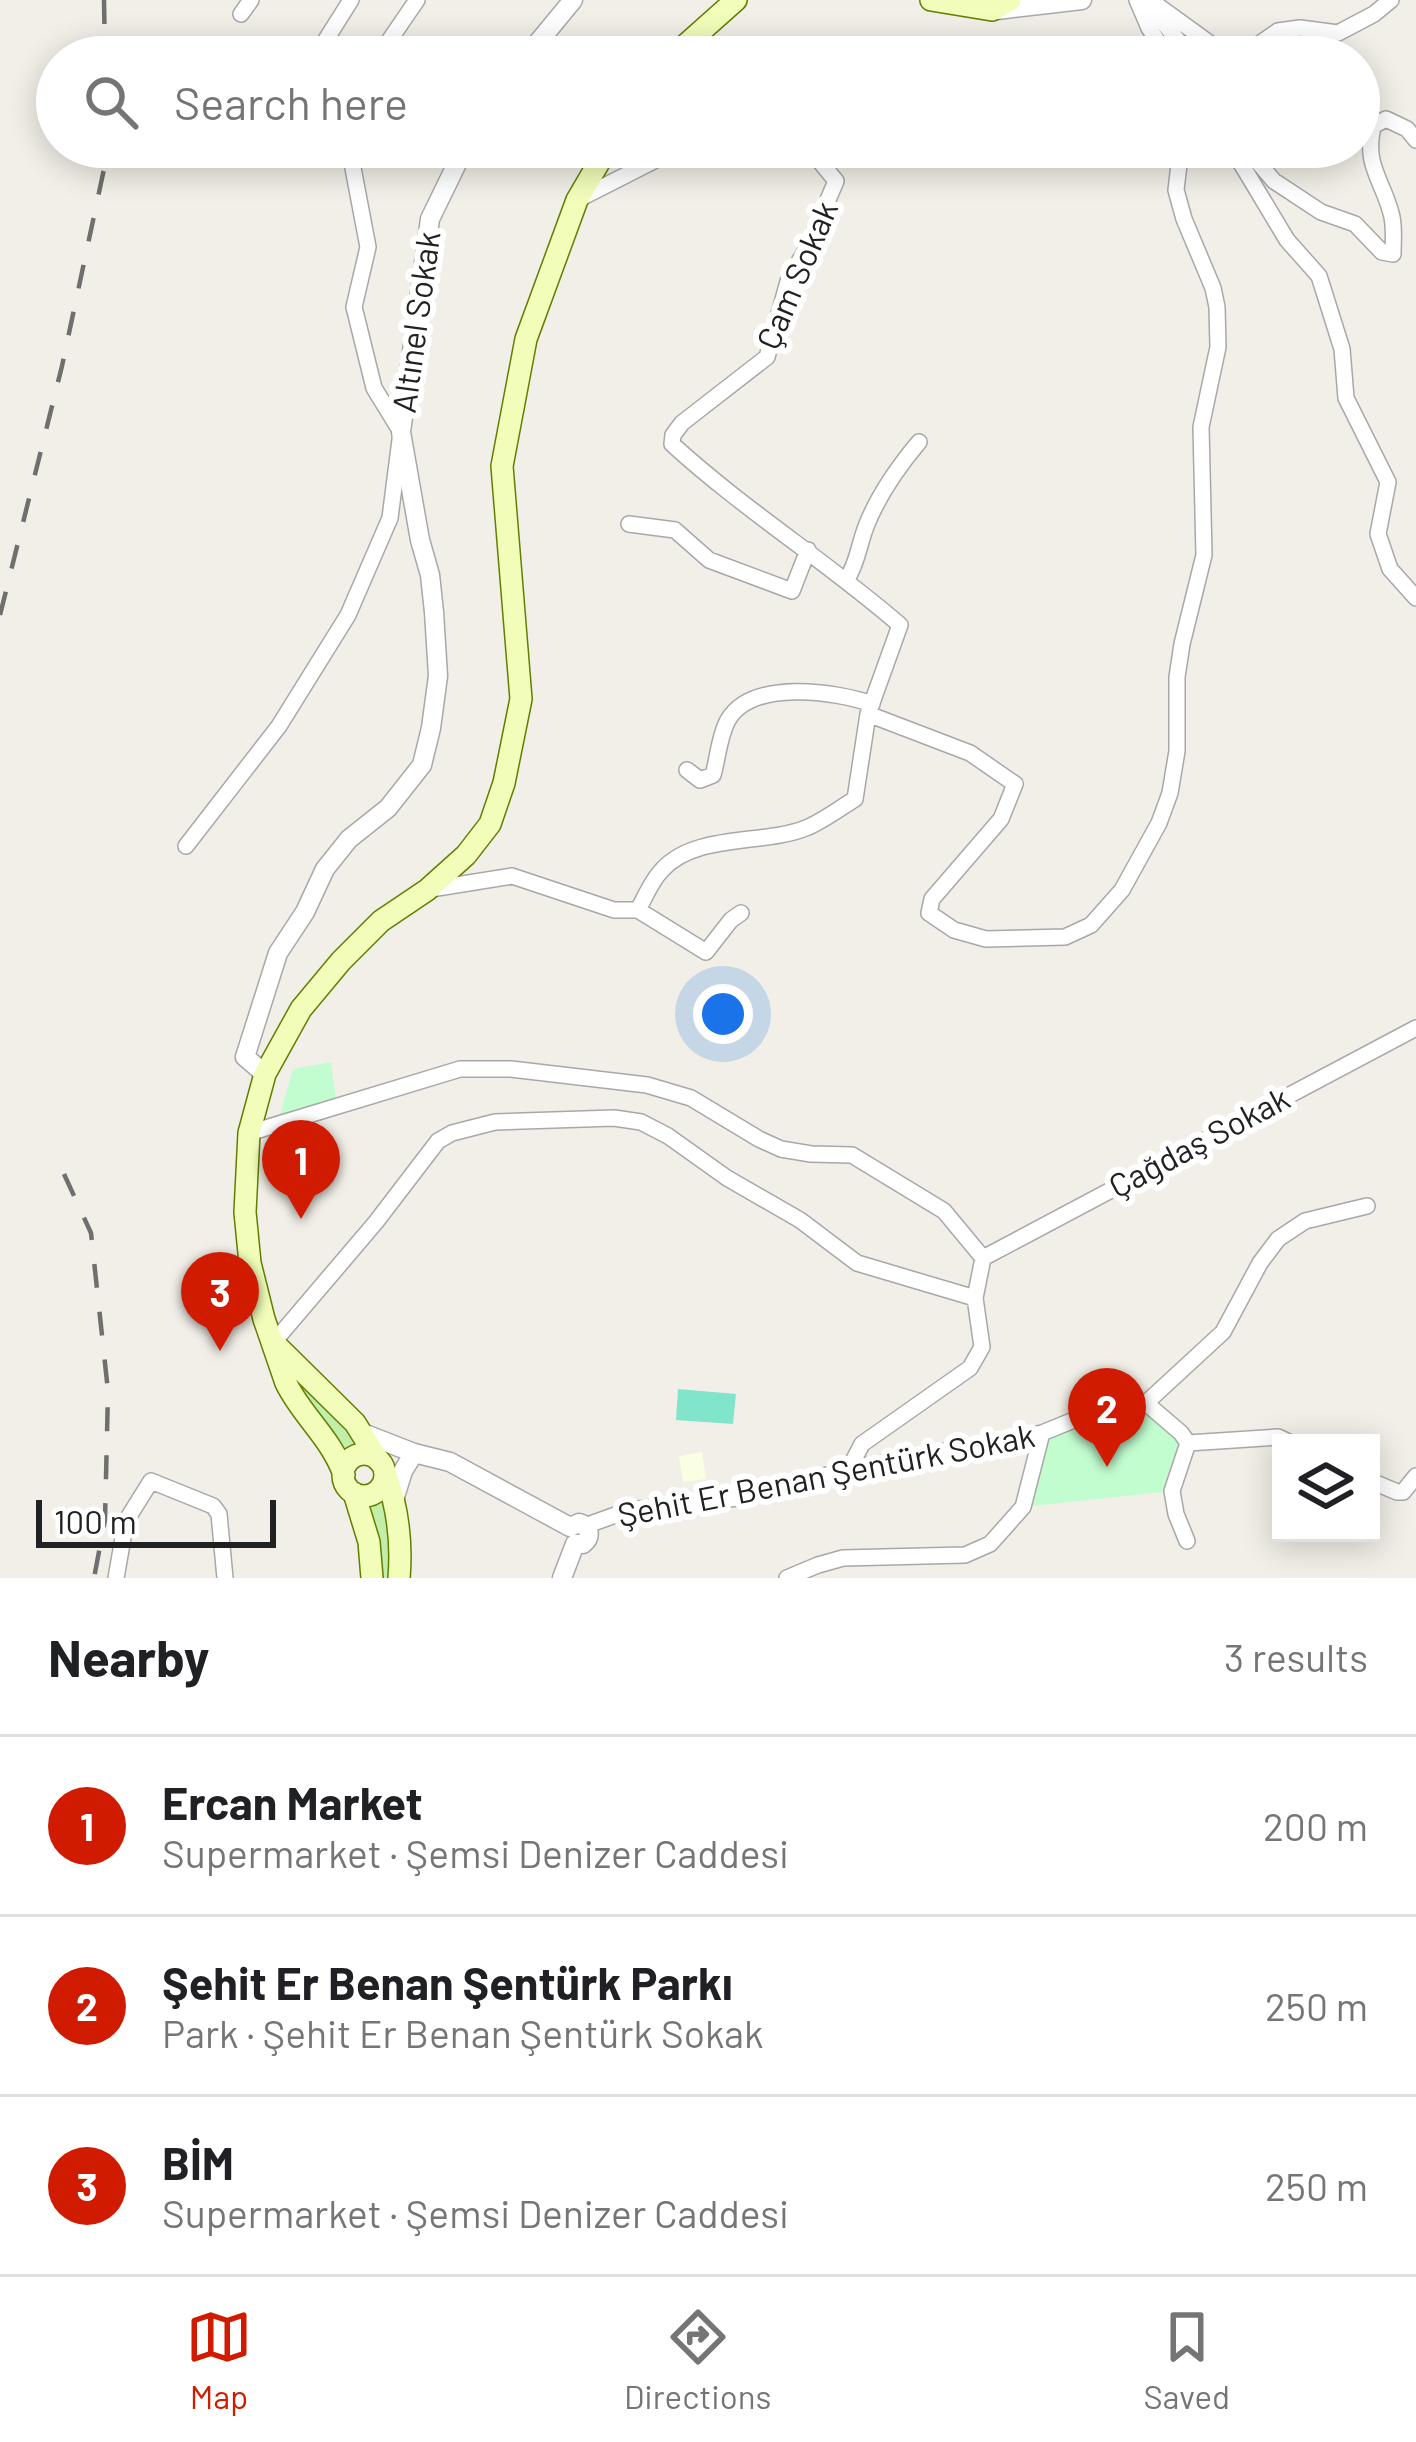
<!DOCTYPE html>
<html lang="en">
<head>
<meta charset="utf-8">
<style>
	:root { --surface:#fff; --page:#f6f6f6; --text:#202124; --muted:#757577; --line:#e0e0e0; --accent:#d11b00 }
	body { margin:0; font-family:Barlow,sans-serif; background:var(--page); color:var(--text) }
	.controls { position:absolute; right:36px; bottom:36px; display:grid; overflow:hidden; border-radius:0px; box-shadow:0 6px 30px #0003 }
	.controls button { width:108px; height:108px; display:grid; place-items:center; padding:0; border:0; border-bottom:3px solid var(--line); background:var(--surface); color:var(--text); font:60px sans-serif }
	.scale { position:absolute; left:36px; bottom:30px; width:240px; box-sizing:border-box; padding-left:12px; border:6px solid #212121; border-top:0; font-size:33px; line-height:42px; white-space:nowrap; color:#212121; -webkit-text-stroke:9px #fff; paint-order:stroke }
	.you { position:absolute; left:723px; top:1014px; width:42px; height:42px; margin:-30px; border:9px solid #fff; border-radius:50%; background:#1a73e8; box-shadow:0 0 0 18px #1a73e833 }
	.badge { display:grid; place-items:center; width:78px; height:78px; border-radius:50%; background:var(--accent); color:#fff; font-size:39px; font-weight:700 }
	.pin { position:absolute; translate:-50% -99px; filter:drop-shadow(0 3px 6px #0008) }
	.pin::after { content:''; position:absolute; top:63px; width:42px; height:36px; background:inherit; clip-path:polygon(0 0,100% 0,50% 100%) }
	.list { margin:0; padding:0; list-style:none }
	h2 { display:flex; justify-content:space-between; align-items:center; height:156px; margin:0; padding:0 48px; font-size:51px }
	h2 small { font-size:39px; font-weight:400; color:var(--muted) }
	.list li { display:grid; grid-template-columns:78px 1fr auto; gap:36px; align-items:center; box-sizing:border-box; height:180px; padding:0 48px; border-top:3px solid var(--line) }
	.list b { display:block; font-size:45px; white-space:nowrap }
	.list p { margin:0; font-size:39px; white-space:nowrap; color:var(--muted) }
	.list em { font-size:39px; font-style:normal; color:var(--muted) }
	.icon { flex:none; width:66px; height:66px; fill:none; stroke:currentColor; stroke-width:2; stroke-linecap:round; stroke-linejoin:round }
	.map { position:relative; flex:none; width:1416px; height:1578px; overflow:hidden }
	.search { position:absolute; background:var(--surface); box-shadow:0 6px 30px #0003; left:36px; right:36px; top:36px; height:132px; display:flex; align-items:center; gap:30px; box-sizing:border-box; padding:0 42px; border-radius:66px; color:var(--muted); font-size:45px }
	.sheet { height:696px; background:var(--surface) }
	nav { display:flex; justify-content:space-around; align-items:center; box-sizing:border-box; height:168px; border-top:3px solid var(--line); background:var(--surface); font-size:33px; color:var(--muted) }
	nav a { display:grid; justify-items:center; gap:6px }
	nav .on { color:var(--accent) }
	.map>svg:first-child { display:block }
	.education { fill:#fbffe2 }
	.grass { fill:#c3eeaa }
	.park { fill:#c2fdcf }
	.pitch { fill:#81e5cb }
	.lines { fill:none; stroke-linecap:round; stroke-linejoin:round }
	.minor-casing { stroke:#a8a8a8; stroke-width:18 }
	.tertiary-casing { stroke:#a8a8a8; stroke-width:21 }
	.secondary-casing { stroke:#617f00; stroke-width:24 }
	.minor { stroke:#fff; stroke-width:15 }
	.tertiary { stroke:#fff; stroke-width:18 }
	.secondary { stroke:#f1fdb9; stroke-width:21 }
	.rail { stroke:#6f6f6f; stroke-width:4.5; stroke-dasharray:24 24; stroke-linecap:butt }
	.labels { text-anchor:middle; stroke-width:12; stroke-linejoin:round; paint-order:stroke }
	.street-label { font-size:33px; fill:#212121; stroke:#fff }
</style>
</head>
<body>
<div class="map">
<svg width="1416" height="1578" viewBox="0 0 1416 1578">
	<rect width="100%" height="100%" fill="#f1efe7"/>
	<path class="education" d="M702,1452L706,1479L683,1482L679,1456Z"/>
	<path class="grass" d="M280,1371L315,1385L366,1454L359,1455L348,1463Z
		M383,1484L399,1578H372L362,1496L374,1493Z"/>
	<path class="park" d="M331,1062L337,1107L277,1125L293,1069Z
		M1146,1403L1188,1443L1172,1491L1023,1507L1042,1433Z"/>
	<path class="pitch" d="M678,1389L736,1394L733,1424L676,1420Z"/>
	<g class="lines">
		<g class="minor-casing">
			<path id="minor" d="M1137,0L1149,28L1168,57
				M1150,0L1219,50L1242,56L1278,31L1300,28L1338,33L1374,14L1391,0
				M1149,6L1192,57
				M241,14L251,0
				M315,57L351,0
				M378,57L417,0
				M1227,147L1242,165L1287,240L1319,276L1342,349L1346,398L1388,482L1378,534L1390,569L1416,598
				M1245,147L1274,181L1321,212L1355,224L1382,252L1393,254C1393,241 1395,226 1391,213C1382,179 1364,165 1373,126L1386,119L1407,129L1416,140
				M577,200L681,147
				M629,524L675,530L709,560L792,591L808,550
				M847,579C858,562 859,543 867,524C879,494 898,467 919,442
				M868,714L970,753L1015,784L1001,819L932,899L929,913L954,930L986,939L1065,937L1091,925L1122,890L1159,823L1170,793L1177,751V677L1182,644L1204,555L1201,427L1218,347L1217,307L1213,288L1184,219L1176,190L1181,147
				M687,770L700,780L713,775C718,758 719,736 728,720C752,679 835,691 872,704
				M186,846L279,726L348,615L390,518L401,432L374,388L354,307L368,247L349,147
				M431,889L512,876L614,910H638
				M638,910C645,897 652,880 662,870C695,833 763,845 806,828C823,821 840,808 855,799L868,714L900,625C826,561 743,509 672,444L673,435L682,423L767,357L789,278L808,247L836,181L808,147
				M638,910L706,952L731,920L741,913
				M249,1133L460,1069H511L647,1085L691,1098L759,1139L781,1149L811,1154L852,1155L944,1211L983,1258
				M273,1343L376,1222L438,1141L452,1133L495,1122L614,1118L641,1122L668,1136L727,1178L800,1220L857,1263L975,1298
				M1146,1403L1181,1433L1188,1443
				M1188,1443L1278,1437L1291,1443
				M849,1469L862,1444L970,1368L982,1347L975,1298L983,1258L1416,1028
				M1371,1481L1397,1492H1403L1416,1476
				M585,1526L629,1510L747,1497L849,1469L1042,1433L1096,1411L1146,1403L1223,1332L1260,1263L1278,1239L1305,1221L1367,1206
				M1187,1541L1176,1514L1172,1491L1188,1443
				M116,1578L126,1521L151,1481L213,1506L219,1514L225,1578
				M787,1578L818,1565L843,1558L965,1555L990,1544L1023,1507L1042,1433"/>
		</g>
		<g class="tertiary-casing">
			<path id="tertiary" d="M997,10L1082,0
				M526,57L573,0
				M265,1074L245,1057L278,953L305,912L325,869L349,839L388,808L422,765L431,728L438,676L434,612L430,575L420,540L401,432L430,219L465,147
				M360,1432L414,1453L450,1462L570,1527L579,1523C590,1526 592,1537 583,1544H575L562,1578
				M394,1500L403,1471L414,1453"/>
		</g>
		<g class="secondary-casing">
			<path id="secondary" d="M931,0L992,10L1010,0
				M672,57L736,0
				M278,1347L355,1423L378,1460
				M343 1475a21 21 0 1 1 42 0a21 21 0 1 1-42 0Z
				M385,1472C397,1505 402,1543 399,1578
				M344,1475C332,1439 302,1416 286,1383L264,1319L250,1263L245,1212L249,1133L265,1074L301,1009L341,961L381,921L427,890L466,855L490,824L504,783L521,699L502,466L526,339L577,200L608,147
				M354,1493L369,1542L372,1578"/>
		</g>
		<use href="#minor" class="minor"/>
		<use href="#tertiary" class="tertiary"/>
		<use href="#secondary" class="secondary"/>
		<path class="rail" d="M104,0L105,57
			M0,615L62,366L104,169V147
			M64,1174L91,1233L108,1391L105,1520L94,1578"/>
	</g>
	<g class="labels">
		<g class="street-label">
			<text transform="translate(797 275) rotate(-67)" y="12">Çam Sokak</text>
			<text transform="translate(416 322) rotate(-82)" y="12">Altınel Sokak</text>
			<text transform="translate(1199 1142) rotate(-28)" y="12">Çağdaş Sokak</text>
			<text transform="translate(826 1475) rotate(-11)" y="12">Şehit Er Benan Şentürk Sokak</text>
		</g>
	</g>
</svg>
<div class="controls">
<button><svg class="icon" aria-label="layers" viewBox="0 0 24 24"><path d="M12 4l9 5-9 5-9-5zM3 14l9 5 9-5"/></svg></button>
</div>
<div class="scale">100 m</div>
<div class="you"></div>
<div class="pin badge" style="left:301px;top:1219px">1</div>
<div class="pin badge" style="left:1107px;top:1467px">2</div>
<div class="pin badge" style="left:220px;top:1351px">3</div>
<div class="search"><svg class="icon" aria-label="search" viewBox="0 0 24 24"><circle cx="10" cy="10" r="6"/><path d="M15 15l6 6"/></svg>Search here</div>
</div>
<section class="sheet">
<h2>Nearby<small>3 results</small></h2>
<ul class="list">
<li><span class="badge">1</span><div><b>Ercan Market</b><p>Supermarket · Şemsi Denizer Caddesi</p></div><em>200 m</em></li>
<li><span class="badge">2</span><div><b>Şehit Er Benan Şentürk Parkı</b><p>Park · Şehit Er Benan Şentürk Sokak</p></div><em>250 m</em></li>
<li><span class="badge">3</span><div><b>BİM</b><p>Supermarket · Şemsi Denizer Caddesi</p></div><em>250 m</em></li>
</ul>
</section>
<nav>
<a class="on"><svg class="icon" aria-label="map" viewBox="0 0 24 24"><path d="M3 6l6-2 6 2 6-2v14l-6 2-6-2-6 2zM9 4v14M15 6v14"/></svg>Map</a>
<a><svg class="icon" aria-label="directions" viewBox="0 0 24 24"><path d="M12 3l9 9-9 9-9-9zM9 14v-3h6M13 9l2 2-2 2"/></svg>Directions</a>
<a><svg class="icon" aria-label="saved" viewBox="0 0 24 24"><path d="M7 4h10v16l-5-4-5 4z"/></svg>Saved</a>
</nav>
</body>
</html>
